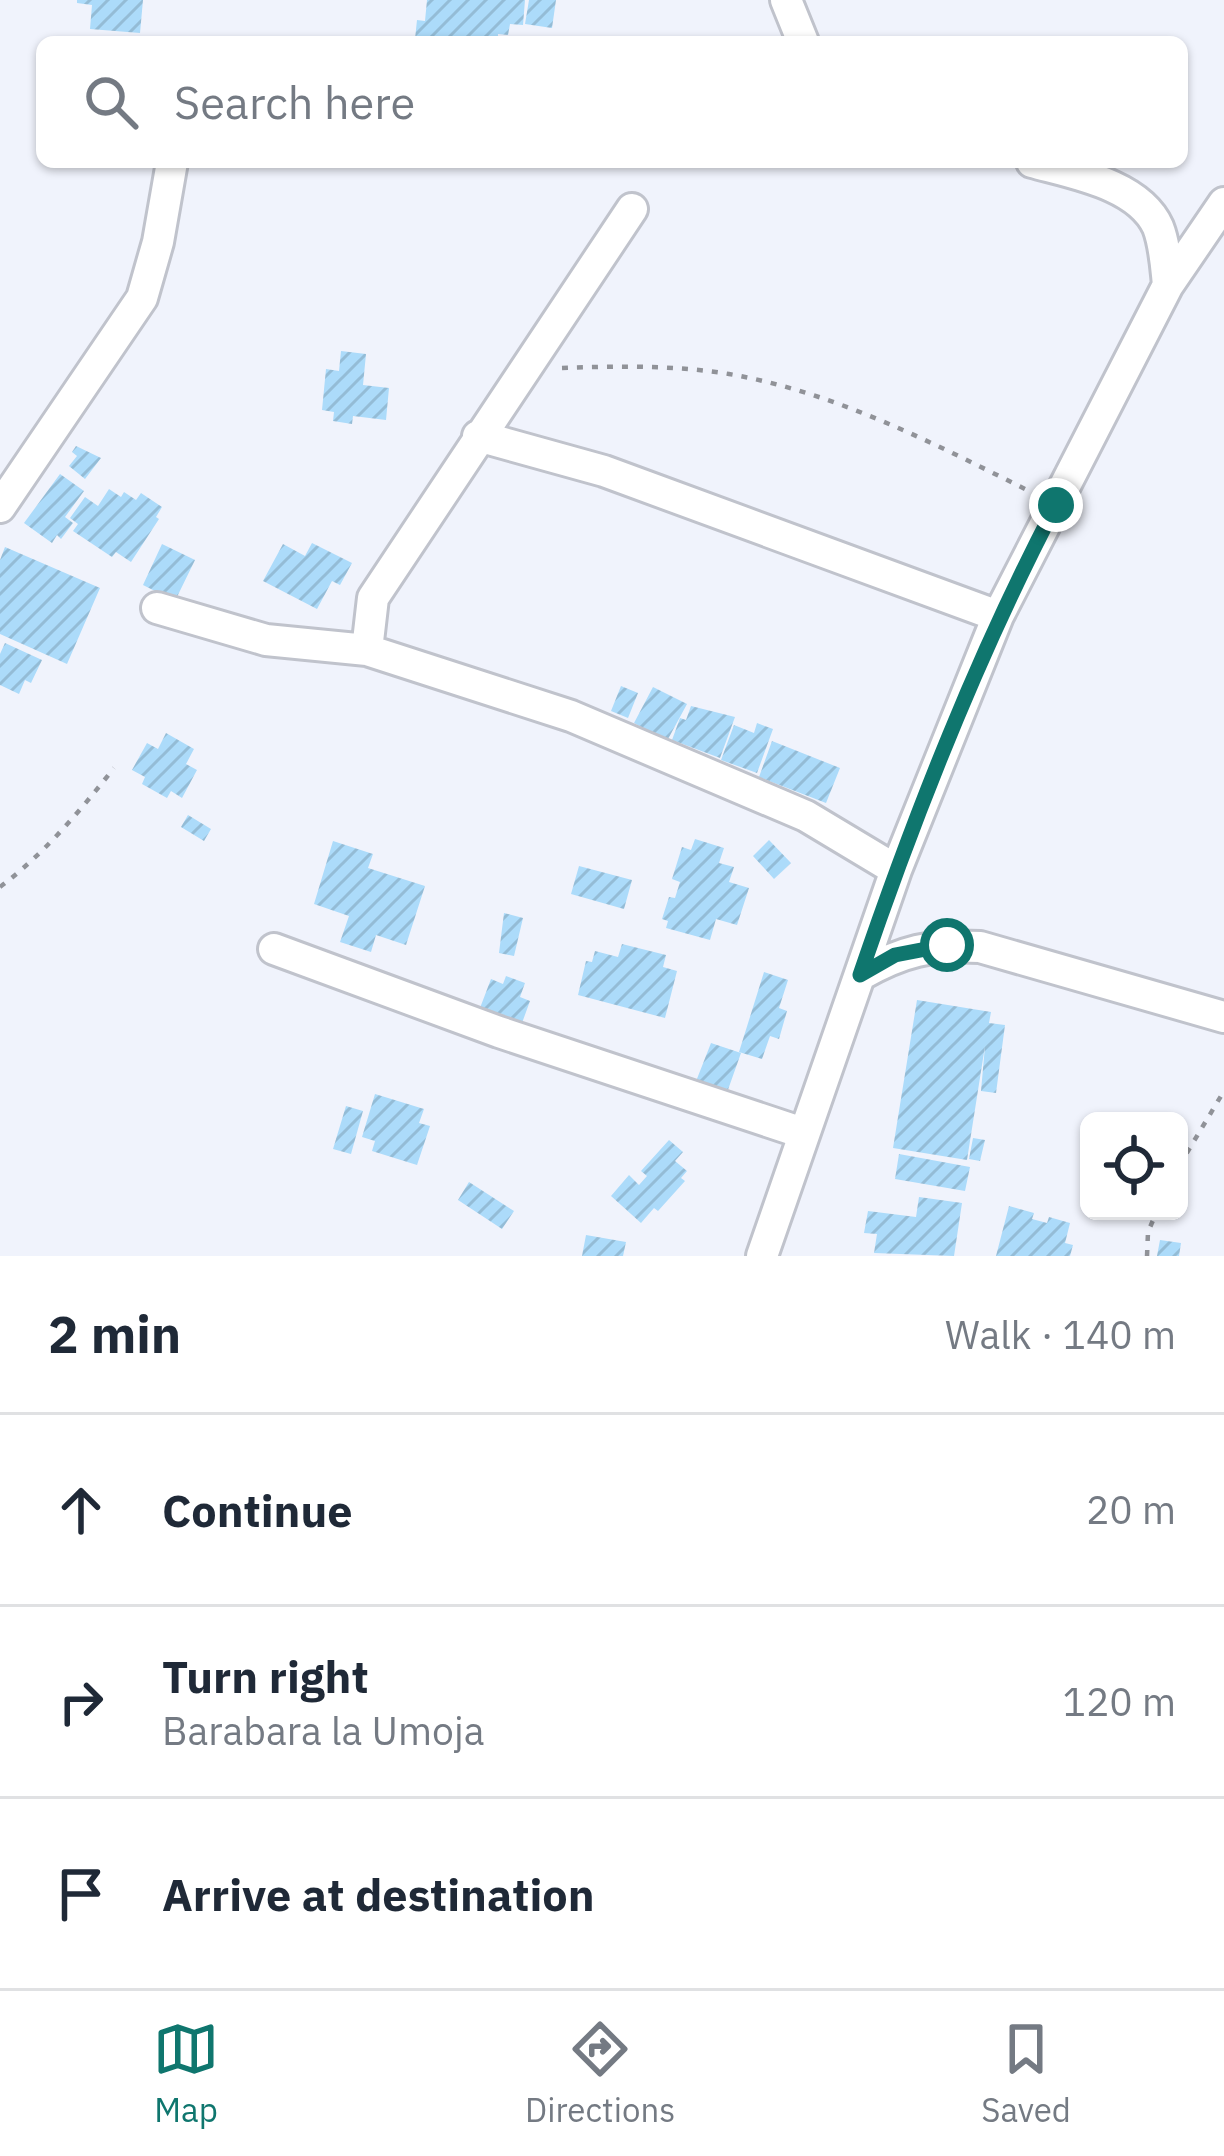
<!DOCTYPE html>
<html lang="en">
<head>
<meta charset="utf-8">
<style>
	:root { --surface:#fff; --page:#f2f2f3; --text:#1f2937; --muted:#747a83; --line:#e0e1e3; --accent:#0f766e }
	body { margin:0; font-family:"IBM Plex Sans",sans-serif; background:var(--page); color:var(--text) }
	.controls { position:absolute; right:36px; bottom:36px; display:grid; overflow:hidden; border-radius:18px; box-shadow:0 3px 9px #0004 }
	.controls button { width:108px; height:108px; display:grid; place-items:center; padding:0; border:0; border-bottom:3px solid var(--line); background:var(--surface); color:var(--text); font:60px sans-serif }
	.stop { position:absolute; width:36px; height:36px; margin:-27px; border:9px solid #0f766e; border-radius:50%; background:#fff }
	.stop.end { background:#0f766e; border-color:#fff; box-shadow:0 3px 12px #0008 }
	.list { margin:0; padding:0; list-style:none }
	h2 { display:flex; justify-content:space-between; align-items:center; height:156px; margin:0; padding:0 48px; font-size:51px }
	h2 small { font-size:39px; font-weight:400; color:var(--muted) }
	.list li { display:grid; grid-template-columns:78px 1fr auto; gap:36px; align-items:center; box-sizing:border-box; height:192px; padding:0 48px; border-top:3px solid var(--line) }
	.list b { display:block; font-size:45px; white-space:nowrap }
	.list p { margin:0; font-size:39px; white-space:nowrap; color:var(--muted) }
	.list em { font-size:39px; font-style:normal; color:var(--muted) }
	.icon { flex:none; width:66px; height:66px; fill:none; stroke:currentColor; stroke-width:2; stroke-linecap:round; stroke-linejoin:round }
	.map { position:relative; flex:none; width:1224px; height:1256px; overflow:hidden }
	.search { position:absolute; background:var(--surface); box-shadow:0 3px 9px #0004; left:36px; right:36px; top:36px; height:132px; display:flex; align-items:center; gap:30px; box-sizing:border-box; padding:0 42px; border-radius:18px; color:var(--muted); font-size:45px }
	.sheet { height:732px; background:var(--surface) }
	nav { display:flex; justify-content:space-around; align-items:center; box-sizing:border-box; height:168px; border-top:3px solid var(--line); background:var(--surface); font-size:33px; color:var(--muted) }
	nav a { display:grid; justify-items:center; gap:6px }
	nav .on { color:var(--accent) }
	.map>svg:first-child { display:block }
	.building { fill:url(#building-hatch) }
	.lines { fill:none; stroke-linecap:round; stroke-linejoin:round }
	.street-casing { stroke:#c0c3cc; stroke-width:36 }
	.path { stroke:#909298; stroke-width:4.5; stroke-dasharray:6 9; stroke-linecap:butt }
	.street { stroke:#fff; stroke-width:30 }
	.route { stroke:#0f766e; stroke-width:15 }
</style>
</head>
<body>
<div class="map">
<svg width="1224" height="1256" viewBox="0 0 1224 1256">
	<defs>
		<pattern id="building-hatch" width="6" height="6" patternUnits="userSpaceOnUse" patternTransform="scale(3)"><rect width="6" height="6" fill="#acdbfa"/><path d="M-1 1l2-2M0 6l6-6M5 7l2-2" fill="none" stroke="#94bcd6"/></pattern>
	</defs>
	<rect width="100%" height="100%" fill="#f0f3fc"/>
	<path class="building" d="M77,0H143L140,33L90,29L92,5L77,3Z
		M427,0H525L523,25L510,24L508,35L498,34V42H424L415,39L417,20L425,21Z
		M529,0H556L552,28L525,24Z
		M341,351L366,354L363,385L389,388L386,420L353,416L352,424L333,421L334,412L322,410L326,369L339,371Z
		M76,446L101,458L85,479L69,466L77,456L72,452Z
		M60,474L84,491L65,517L73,523L61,539L57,535L52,543L24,523Z
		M109,489L121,497L124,492L136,500L141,493L162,507L156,517L159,519L131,562L116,552L112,557L73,531L78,524L70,518L85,497L98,506Z
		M312,543L352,563L340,585L332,581L317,609L263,581L283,544L305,556Z
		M162,544L195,560L175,601L143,585Z
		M5,547L100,588L67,664L0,634V560Z
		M5,643L42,660L31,683L25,680L19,694L0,685V654Z
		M621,686L638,693L628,718L611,711Z
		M653,687L687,704L667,741L634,723Z
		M691,706L735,717L720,758L672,740L680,718L686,720Z
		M757,723L773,729L757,773L721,760L734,725L754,733Z
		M166,733L194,749L186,764L197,770L182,798L171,791L167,798L142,784L145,777L132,770L147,743L158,749Z
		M772,741L840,768L826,803L759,777Z
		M188,815L211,829L204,841L181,827Z
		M695,839L724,848L719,863L734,867L729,882L749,888L737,925L716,919L710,940L666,928L668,921L662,919L669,897L675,898L680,882L672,879L682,847L691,850Z
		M769,840L791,863L774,879L753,856Z
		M333,841L373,854L368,868L425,886L406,945L376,935L371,952L340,942L349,916L314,904Z
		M579,866L632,880L624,909L571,894Z
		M504,913L523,918L514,956L499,953Z
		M622,944L666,955L663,967L677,971L665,1018L578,995L586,961L592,962L595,951L618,957Z
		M764,972L788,980L779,1008L787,1011L779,1039L770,1036L762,1059L739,1052Z
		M506,976L525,983L520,997L530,1001L522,1023L480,1008L491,979L503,984Z
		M917,1000L991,1012L989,1023L1005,1025L996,1093L981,1091L985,1046L967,1160L893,1148Z
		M711,1043L741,1053L724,1101L693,1089Z
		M375,1094L424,1109L419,1123L430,1126L417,1165L372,1151L375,1141L362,1137Z
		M346,1106L363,1111L351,1154L333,1149Z
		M973,1138L985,1140L980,1161L969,1159Z
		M669,1140L683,1152L675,1161L687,1171L681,1178L685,1181L658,1211L654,1208L641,1223L611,1196L629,1175L639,1185L647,1176L641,1171Z
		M899,1154L970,1167L965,1191L895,1179Z
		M469,1182L514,1211L502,1229L458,1200Z
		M919,1197L962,1203L954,1256L874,1253L877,1234L864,1233L868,1211L916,1217Z
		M1009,1206L1034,1213L1032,1219L1047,1223L1049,1217L1070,1223L1065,1243L1073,1245L1070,1256H996Z
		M586,1235L626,1242L623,1256H582Z
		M1160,1240L1181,1243L1179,1256H1157Z"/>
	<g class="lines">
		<g class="street-casing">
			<path id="street" d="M786,0L803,42
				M1032,162C1072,173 1139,184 1158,227C1165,245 1166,266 1168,285
				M478,436L604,471L998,616
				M0,507L142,298L158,242L172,162
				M157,608L266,640L367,650L571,716L806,816L896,870
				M367,650L373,598L632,209
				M274,949L499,1032L803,1133
				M860,975C902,951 931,944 980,947L1224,1017
				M762,1256L896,870L998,616L1168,285L1224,203"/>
		</g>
		<path class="path" d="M562,368C617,366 674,365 729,374C835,392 935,444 1031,492
			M0,887C45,853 79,812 114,768
			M1179,1166L1224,1091
			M1147,1256L1148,1232L1157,1211"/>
		<use href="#street" class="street"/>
	</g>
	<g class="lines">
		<path class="route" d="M947,945L895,955L860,975C915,814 977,656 1056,505"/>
	</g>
</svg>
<div class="controls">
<button><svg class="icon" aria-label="locate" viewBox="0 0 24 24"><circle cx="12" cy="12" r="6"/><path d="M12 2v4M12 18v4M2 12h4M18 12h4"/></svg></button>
</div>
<div class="stop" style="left:947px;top:945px"></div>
<div class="stop end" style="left:1056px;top:505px"></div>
<div class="search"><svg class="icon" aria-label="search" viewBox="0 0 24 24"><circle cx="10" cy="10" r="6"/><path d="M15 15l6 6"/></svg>Search here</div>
</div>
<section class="sheet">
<h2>2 min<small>Walk · 140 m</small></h2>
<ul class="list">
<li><svg class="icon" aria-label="ahead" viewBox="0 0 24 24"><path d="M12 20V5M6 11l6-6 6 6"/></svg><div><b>Continue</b></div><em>20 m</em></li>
<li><svg class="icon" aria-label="right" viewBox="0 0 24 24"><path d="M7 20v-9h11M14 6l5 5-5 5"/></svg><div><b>Turn right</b><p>Barabara la Umoja</p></div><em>120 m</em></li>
<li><svg class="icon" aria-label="arrive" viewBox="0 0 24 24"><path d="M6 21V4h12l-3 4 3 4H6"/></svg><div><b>Arrive at destination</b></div></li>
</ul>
</section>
<nav>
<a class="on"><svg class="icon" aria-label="map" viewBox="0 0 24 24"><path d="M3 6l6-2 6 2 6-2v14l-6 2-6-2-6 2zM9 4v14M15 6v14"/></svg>Map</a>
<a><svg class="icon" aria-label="directions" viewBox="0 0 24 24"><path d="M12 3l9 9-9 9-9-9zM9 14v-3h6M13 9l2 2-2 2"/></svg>Directions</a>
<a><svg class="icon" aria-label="saved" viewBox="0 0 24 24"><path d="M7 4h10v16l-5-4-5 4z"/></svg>Saved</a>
</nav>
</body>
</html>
